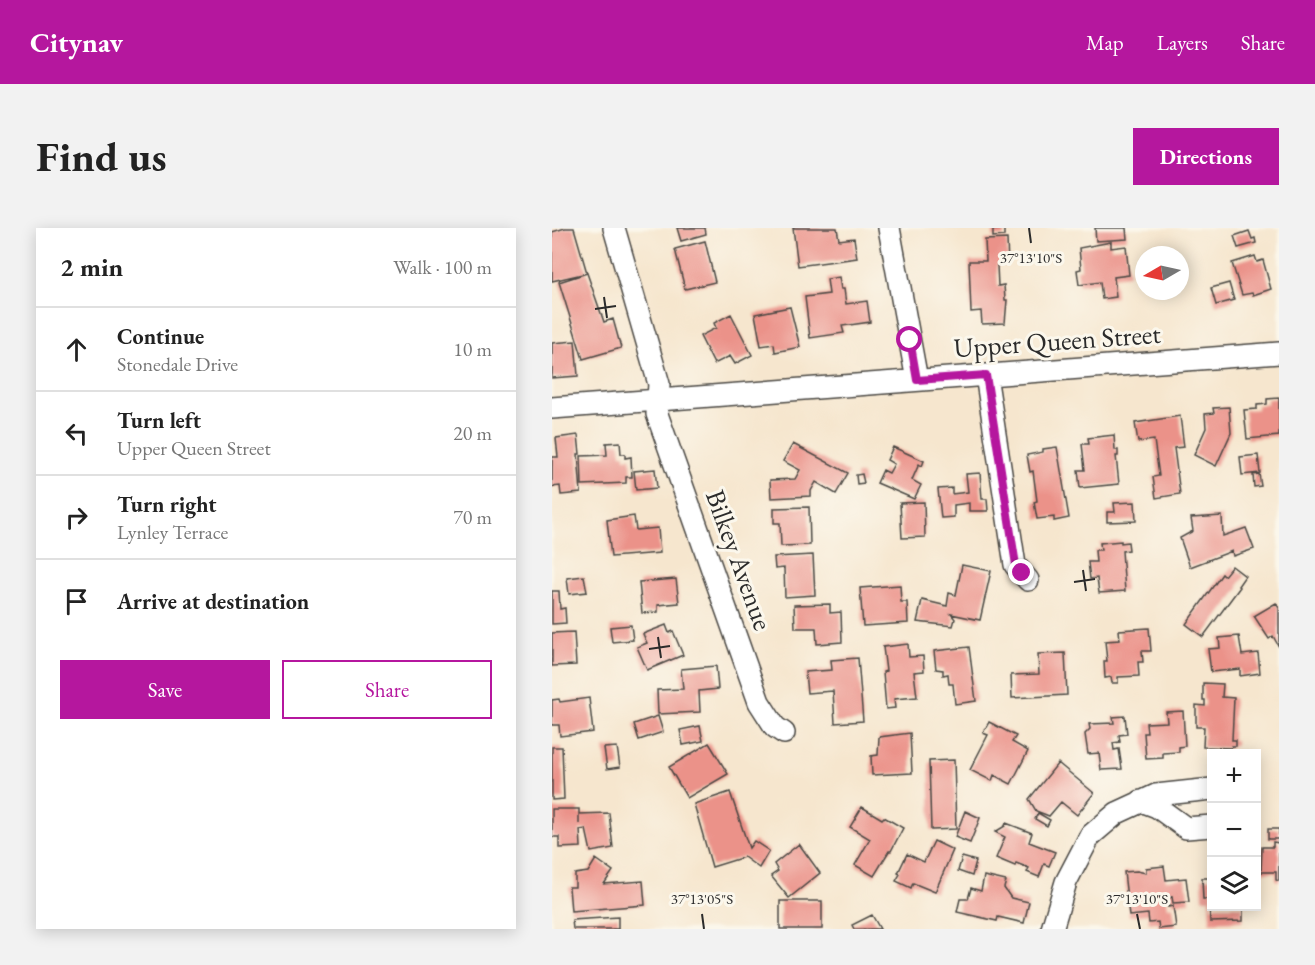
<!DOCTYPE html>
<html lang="en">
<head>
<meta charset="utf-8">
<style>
	:root { --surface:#fff; --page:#f2f2f2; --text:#222; --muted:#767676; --line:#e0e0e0; --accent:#b5179e }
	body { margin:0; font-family:"EB Garamond",serif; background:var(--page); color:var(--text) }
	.controls { position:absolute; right:18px; bottom:18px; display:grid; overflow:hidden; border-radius:0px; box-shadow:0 3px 15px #0003 }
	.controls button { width:54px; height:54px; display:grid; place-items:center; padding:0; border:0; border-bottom:2px solid var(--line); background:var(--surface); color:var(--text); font:30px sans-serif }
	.compass { position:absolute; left:583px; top:18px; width:54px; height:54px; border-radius:50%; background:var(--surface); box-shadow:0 3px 15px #0003; rotate:261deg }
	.stop { position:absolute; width:18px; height:18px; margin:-14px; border:4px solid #b5179e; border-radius:50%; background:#fff }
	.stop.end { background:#b5179e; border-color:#fff; box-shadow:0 2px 6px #0008 }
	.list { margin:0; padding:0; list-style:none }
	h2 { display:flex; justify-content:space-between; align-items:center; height:78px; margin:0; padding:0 24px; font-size:26px }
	h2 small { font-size:20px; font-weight:400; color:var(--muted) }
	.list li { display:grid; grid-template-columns:39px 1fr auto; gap:18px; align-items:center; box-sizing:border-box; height:84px; padding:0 24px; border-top:2px solid var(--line) }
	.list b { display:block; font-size:22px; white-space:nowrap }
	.list p { margin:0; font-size:20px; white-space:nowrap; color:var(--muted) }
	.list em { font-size:20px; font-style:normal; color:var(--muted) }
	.actions { display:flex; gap:12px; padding:18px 24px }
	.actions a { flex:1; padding:14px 0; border:2px solid var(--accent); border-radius:0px; text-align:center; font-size:21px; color:var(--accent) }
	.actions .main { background:var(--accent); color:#fff }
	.icon { flex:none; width:33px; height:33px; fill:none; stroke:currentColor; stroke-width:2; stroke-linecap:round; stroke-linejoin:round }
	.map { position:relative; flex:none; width:727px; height:701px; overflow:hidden; border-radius:0px }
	header { display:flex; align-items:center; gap:36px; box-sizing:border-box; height:84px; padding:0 30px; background:var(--accent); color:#fff }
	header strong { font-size:28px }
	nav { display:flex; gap:33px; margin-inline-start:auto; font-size:21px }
	.intro { display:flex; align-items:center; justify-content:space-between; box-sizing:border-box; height:144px; padding:0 36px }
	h1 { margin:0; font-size:42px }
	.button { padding:15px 27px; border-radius:0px; background:var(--accent); color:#fff; font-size:21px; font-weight:700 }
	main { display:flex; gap:36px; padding:0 36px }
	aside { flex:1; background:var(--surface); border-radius:0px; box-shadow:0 3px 15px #0003 }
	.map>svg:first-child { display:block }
	.building { fill:#eb9289 }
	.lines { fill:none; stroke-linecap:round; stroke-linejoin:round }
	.minor-casing { stroke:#494743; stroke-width:24 }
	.minor { stroke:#fff; stroke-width:21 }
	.route { stroke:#b5179e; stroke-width:8 }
	.ticks { fill:none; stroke:#2b2b2b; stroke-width:2 }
	.labels { text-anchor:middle; stroke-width:6; stroke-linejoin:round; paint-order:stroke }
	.street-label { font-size:27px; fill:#2b2b2b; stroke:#fbf7ec }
	.ticks-label { font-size:15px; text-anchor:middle; fill:#2b2b2b; stroke:#fbf7ec; stroke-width:6; stroke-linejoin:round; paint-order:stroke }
</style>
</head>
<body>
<header>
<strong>Citynav</strong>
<nav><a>Map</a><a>Layers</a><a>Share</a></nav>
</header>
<div class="intro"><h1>Find us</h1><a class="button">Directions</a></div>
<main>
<aside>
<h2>2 min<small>Walk · 100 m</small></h2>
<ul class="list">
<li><svg class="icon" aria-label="ahead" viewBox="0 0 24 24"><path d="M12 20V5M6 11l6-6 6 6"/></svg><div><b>Continue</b><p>Stonedale Drive</p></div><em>10 m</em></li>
<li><svg class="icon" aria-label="left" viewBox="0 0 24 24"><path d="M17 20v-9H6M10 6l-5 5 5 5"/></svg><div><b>Turn left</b><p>Upper Queen Street</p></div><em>20 m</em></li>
<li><svg class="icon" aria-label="right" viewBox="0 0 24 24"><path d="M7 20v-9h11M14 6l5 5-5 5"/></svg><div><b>Turn right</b><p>Lynley Terrace</p></div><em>70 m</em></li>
<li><svg class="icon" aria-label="arrive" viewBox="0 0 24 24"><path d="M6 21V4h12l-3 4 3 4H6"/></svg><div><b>Arrive at destination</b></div></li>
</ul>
<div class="actions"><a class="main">Save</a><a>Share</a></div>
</aside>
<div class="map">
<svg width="727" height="701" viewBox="0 0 727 701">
	<rect width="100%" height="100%" fill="#fbf7ec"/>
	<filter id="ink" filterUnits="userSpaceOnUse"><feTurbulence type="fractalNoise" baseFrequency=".0167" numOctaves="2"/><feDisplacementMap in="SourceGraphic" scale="12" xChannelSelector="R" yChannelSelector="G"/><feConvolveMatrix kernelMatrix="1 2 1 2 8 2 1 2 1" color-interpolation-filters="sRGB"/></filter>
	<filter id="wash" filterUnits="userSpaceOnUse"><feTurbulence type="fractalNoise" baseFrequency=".008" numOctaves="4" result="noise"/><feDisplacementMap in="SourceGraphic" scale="24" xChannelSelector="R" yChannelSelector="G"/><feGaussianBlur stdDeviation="1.35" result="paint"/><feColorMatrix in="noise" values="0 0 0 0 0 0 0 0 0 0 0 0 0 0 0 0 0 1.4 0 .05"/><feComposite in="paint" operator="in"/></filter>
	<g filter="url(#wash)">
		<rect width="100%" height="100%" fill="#f6e6ce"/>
		<g id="blocks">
			<path class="building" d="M13,0H22L35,45L0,53V4Z
				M125,0H153L154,6L129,13Z
				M241,0H285L287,12L302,10L305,30L246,38Z
				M543,0H574L575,11L544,13Z
				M452,1V8L441,9V2Z
				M697,3L700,11L703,10L704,15L686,20L682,8Z
				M455,11L456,36L445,37L446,58L452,57L453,72H455L453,95L430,96L429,83L419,84L417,33H434L433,12Z
				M153,13L163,54L133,61L123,21Z
				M559,14V20L574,18L577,47L562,49L564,69L550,71L548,54L527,57L525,42L529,41L527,20Z
				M703,28L705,34L711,32L719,61L701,67L700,65L690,67L680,35Z
				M35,45L52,94L61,91L69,120L31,131L7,54Z
				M287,49L289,61H292L294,76L315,73L318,94L290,98L292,105L258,110L253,69L277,66L275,51Z
				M677,55L682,72L664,77L659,60Z
				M238,79L248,119L223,124L222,116L209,118L203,86Z
				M179,86L200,127L183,136L178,128L162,136L148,108L164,100L162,95Z
				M23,113L26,148L0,150V115Z
				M727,170V208L695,211L692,182L705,181V177L715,176V171Z
				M677,179L679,205L664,238L642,227L654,200L653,186L662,185L661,180Z
				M628,188L632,219L622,220L628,266L604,270L601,249L607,248L602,212L586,214L583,195Z
				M26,207L28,226H26L29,265L9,267L8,258L0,259V229H6L4,210Z
				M562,207L563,222H566V228H564L567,256L528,260L526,242H533L530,216H537L536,210Z
				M68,214L69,226H73V230L79,229L80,249H74V255L30,257L29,228L55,227L54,215Z
				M241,216L296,245L284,266L264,254L259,263V268L219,270L218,252L243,251L248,242L231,233Z
				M341,219L372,233L370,238L367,236L360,252L369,257L362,271L325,255L331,242L337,245L342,236L335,232Z
				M505,219L517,290L502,293V289L485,291L482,274L485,273L481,243L478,244L475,227L491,224V221Z
				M706,227L708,245L690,247L688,229Z
				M103,241L105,260L84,262L82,243Z
				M428,245L430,271H435L436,283H417V275L402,277V289L389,290L386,261L400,260V266L416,264L414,246Z
				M310,246L312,255L305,256L304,247Z
				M707,246L709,258L702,259L701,247Z
				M372,274L373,309L350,310L348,275Z
				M583,274L584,293L555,294V284H563L562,275Z
				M257,279L258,317L229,318L228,295H222V280Z
				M82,288L84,302L106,300L108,325L59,329L55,292Z
				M670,288L671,308L694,300L702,321L681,328L680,323L638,339L628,310L641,303L639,290Z
				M569,313V315L576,314L577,322L570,323L573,363L547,365L545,350L538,351L536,334H544L543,322H549L548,315Z
				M261,327L263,367L233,369L232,340L223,341L222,329Z
				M410,337L439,343L428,392L399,386L403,391L401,398L365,394L370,372L395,378L397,365L404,367Z
				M680,338L693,348L686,358L688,359L651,409L634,396L670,346L672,348Z
				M32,348L35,364L17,366L15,350Z
				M124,351L127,375L106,377V384L90,385L87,354Z
				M348,357L349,374H355L356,395L311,398L308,360Z
				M0,363H7L8,381L13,380L14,395L0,396Z
				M724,375L727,380V419L721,408L717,411L702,388Z
				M278,376V385L289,384L290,414L265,416L264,400H243L242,377Z
				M79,397L81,412L60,414L58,399Z
				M114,397L117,405L121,403L131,427L95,442L85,419L95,415L91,406Z
				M597,400L599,423H590L591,434H586L587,448L566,449V455H560L559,449L553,450L552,433H555L553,413L568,412L567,402Z
				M22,404L24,437L0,438V405Z
				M687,408L690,427L706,425L708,445L688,448V441L659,444L656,421L668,420L667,410Z
				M356,416L357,429L371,428L372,443L362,444L365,469L342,471L343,480L334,481L331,444L334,443L331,419Z
				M417,419L424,473L403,476L401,456H397L396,446L391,447V442L384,441L382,423Z
				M513,425L515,467L460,470L459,447L487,446L486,426Z
				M306,430L311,493L283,495L281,463L255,465L253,444L280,442L279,432Z
				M164,438L166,461L147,463L148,484L106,486L105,462L131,461L129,441Z
				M651,455L671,456L670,469L682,470L680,512H684V518H680L679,520L651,519L652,499H644V477L653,478V472H651Z
				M37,470L41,504L8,508L7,497H0V472L7,471L8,474Z
				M631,483L633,518L627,519V524L611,525V530L594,531L592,505H595L594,495L615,494L614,484Z
				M106,488L111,504L87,512L82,496Z
				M573,488L575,506L567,507L568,514L561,515L562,522L567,521L570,541L549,542L547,525L536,526L533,506L538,501L537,496L562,495L561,489Z
				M437,494L464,508L460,514L476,523L459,556L442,547L440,553L418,542L436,507L431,505Z
				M148,498L151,513L131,517L128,502Z
				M358,505L360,545L320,547L319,528L326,527L327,509Z
				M157,515L176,546L135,570L117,539Z
				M0,519H10L12,571L0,572Z
				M65,519L68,539L55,541L52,520Z
				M402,532L404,601L379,602L377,533Z
				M506,535L542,565L525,587L509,574L497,588L484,583L477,571Z
				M178,564L197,620L202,613L217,623L207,640L192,629L160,639L142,576Z
				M310,579L330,591L332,589L351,600L339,623H337L322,648L303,637L318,611L298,599Z
				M0,581H27V596V586L57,585L61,620L39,624L34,601L28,602L29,619L7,620V609H0Z
				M413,583L428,590L418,615L403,609Z
				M486,585L498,592L495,598L483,591Z
				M454,595L480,605L477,614L503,624L497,638L492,636L487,649L475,644L477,640L464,635L463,638L444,630L453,609L443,604L453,598Z
				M716,601H727V611H716Z
				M382,613L401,622L383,664L361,655L359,660L344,653L348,646L346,645L355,626L372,634Z
				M721,614L727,615V653L724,652V644H709L710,619H721Z
				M247,616L268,645L237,670L219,648L226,643L222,636Z
				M410,629L424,633L420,648L406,643Z
				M44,631L61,643L52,656L91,653L93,677L19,683L17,659H23V646L36,644Z
				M612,638L614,652L634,650L637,674L621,675L620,669L615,670L616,679L621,678L624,699L607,701L606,694L597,695L596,686L577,688L572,644L585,643L594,645V640Z
				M432,648L454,653L452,660L459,670L477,674L472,695L446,689L445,693L405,684L408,671H416L419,660L429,663Z
				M650,650H660V678H691V693L658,694L657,671H651Z
				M228,673H270V701H228Z
				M320,687L328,701H302L300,697Z
				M66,689V701H21L20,692Z"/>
		</g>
	</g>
	<g filter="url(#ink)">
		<use href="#blocks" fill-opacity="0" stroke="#494743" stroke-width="1.5"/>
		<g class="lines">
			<g class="minor-casing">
				<path id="minor" d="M62,0L107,156L105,186L207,474L223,499L232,505
					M337,0L365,152
					M434,147L463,337L476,352
					M0,180L727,125
					M589,573L605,579L634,600L660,598
					M500,701L514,654L538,608L565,585L604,567L660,561"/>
			</g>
			<use href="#minor" class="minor"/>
		</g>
	</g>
	<g class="lines" filter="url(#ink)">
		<path class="route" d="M358,112L365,152L434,147L464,337L470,345"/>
	</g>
	<path class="ticks" d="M477,0L479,15M52,69L55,90M43,81L64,78M531,342L534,363M522,354L543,351M106,409L109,430M97,421L118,418M150,686L152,701M585,686L588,701"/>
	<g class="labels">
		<g class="street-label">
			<text transform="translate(505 113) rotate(-4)" y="9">Upper Queen Street</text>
			<text transform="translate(187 332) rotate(70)" y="9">Bilkey Avenue</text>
		</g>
	</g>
	<g class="ticks-label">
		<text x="479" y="35">37°13'10"S</text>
		<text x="150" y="676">37°13'05"S</text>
		<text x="585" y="676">37°13'10"S</text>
	</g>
</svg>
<div class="controls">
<button>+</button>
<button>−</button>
<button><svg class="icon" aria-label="layers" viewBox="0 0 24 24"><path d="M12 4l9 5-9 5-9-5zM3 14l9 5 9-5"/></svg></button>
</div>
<svg class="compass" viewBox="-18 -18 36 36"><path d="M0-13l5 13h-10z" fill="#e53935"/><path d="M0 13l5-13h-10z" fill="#767676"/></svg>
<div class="stop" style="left:358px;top:112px"></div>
<div class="stop end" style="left:470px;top:345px"></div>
</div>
</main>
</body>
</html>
